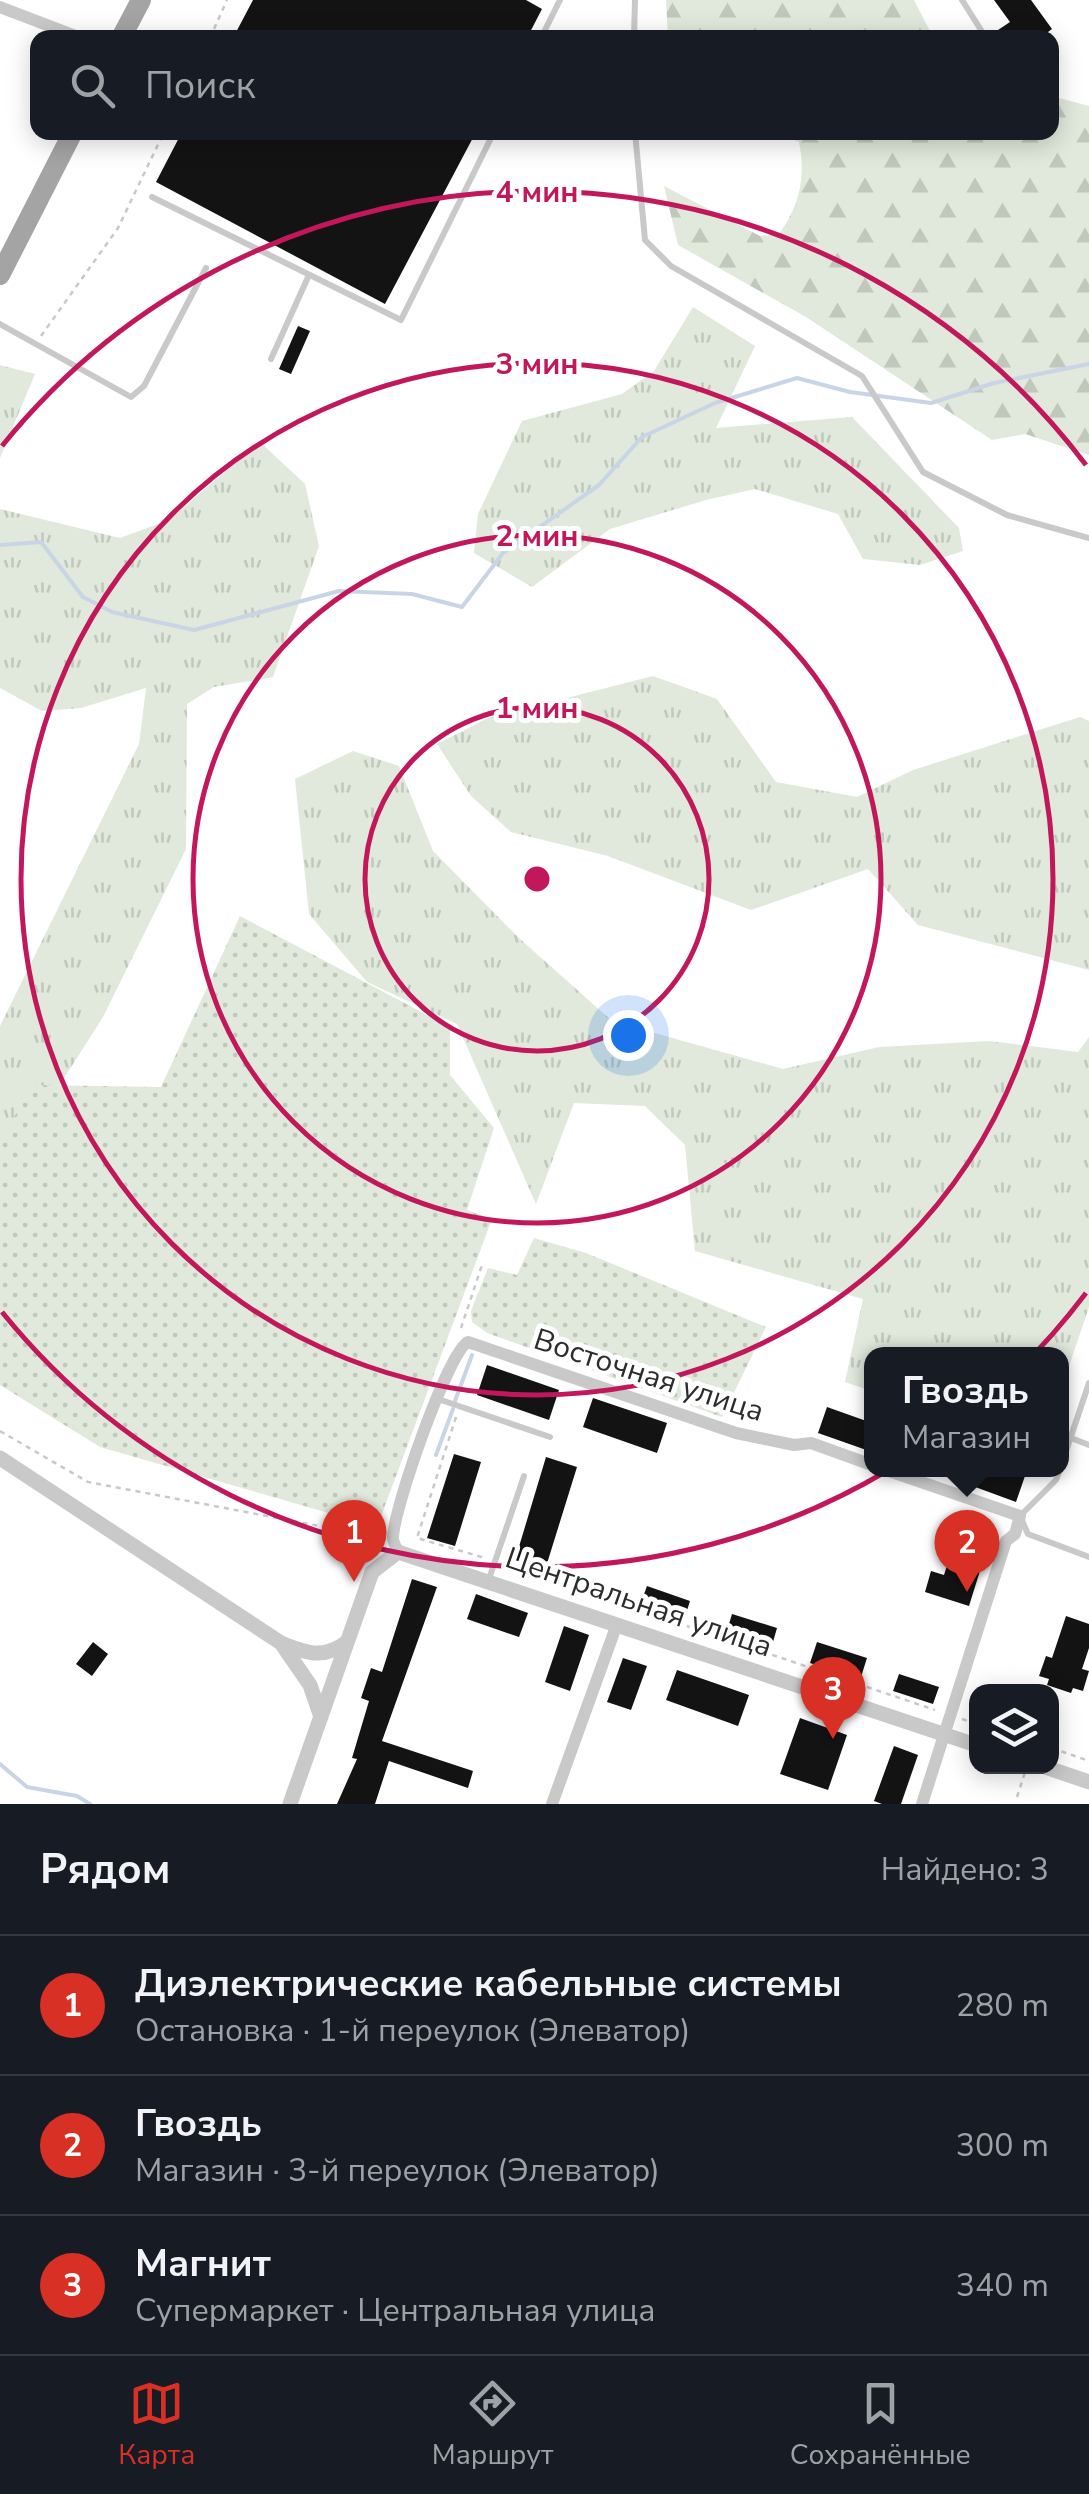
<!DOCTYPE html>
<html lang="ru">
<head>
<meta charset="utf-8">
<style>
	:root { --surface:#171b24; --page:#242831; --text:#f1f3f6; --muted:#9ea1a6; --line:#363941; --accent:#d93025 }
	body { margin:0; font-family:"Nunito Sans",sans-serif; background:var(--page); color:var(--text) }
	.controls { position:absolute; right:30px; bottom:30px; display:grid; overflow:hidden; border-radius:20px; box-shadow:0 5px 25px #0003 }
	.controls button { width:90px; height:90px; display:grid; place-items:center; padding:0; border:0; border-bottom:2px solid var(--line); background:var(--surface); color:var(--text); font:50px sans-serif }
	.you { position:absolute; left:628px; top:1035px; width:35px; height:35px; margin:-25px; border:8px solid #fff; border-radius:50%; background:#1a73e8; box-shadow:0 0 0 15px #1a73e833 }
	.badge { display:grid; place-items:center; width:65px; height:65px; border-radius:50%; background:var(--accent); color:#fff; font-size:32px; font-weight:700 }
	.pin { position:absolute; translate:-50% -82px; filter:drop-shadow(0 2px 5px #0008) }
	.pin::after { content:''; position:absolute; top:52px; width:35px; height:30px; background:inherit; clip-path:polygon(0 0,100% 0,50% 100%) }
	.popup { position:absolute; left:864px; top:1347px; width:205px; height:130px; box-sizing:border-box; display:grid; place-content:center; border-radius:20px; background:var(--surface); filter:drop-shadow(0 2px 8px #0005); font-size:32px; white-space:nowrap; color:var(--muted) }
	.popup b { font-size:38px; color:var(--text) }
	.popup::after { content:''; position:absolute; left:50%; top:100%; margin-left:-20px; border:20px solid transparent; border-top-color:var(--surface) }
	.list { margin:0; padding:0; list-style:none }
	h2 { display:flex; justify-content:space-between; align-items:center; height:130px; margin:0; padding:0 40px; font-size:42px }
	h2 small { font-size:32px; font-weight:400; color:var(--muted) }
	.list li { display:grid; grid-template-columns:65px 1fr auto; gap:30px; align-items:center; box-sizing:border-box; height:140px; padding:0 40px; border-top:2px solid var(--line) }
	.list b { display:block; font-size:38px; white-space:nowrap }
	.list p { margin:0; font-size:32px; white-space:nowrap; color:var(--muted) }
	.list em { font-size:32px; font-style:normal; color:var(--muted) }
	.icon { flex:none; width:55px; height:55px; fill:none; stroke:currentColor; stroke-width:2; stroke-linecap:round; stroke-linejoin:round }
	.map { position:relative; flex:none; width:1089px; height:1804px; overflow:hidden }
	.search { position:absolute; background:var(--surface); box-shadow:0 5px 25px #0003; left:30px; right:30px; top:30px; height:110px; display:flex; align-items:center; gap:25px; box-sizing:border-box; padding:0 35px; border-radius:20px; color:var(--muted); font-size:38px }
	.sheet { height:550px; background:var(--surface) }
	nav { display:flex; justify-content:space-around; align-items:center; box-sizing:border-box; height:140px; border-top:2px solid var(--line); background:var(--surface); font-size:28px; color:var(--muted) }
	nav a { display:grid; justify-items:center; gap:5px }
	nav .on { color:var(--accent) }
	.map>svg:first-child { display:block }
	.grass { fill:url(#grass-tufts) }
	.forest { fill:url(#forest-firs) }
	.garden { fill:url(#garden-dots) }
	.lines { fill:none; stroke-linecap:round; stroke-linejoin:round }
	.stream { stroke:#c8d5e7; stroke-width:4 }
	.building { fill:#131313 }
	.path { stroke:#c9c9c9; stroke-width:2.5; stroke-dasharray:5 5; stroke-linecap:butt }
	.service { stroke:#c9c9c9; stroke-width:6 }
	.minor { stroke:#c9c9c9; stroke-width:12 }
	.tertiary { stroke:#c9c9c9; stroke-width:15 }
	.primary { stroke:#a4a4a4; stroke-width:20 }
	.ring { fill:none; stroke:#c2185b; stroke-width:5 }
	.labels { text-anchor:middle; stroke-width:10; stroke-linejoin:round; paint-order:stroke }
	.street-label { font-size:30px; fill:#2c2c2c; stroke:#fff }
	.centre { fill:#c2185b; stroke:#fff; stroke-width:5 }
	.ring-label { font-size:30px; text-anchor:middle; font-weight:bold; fill:#c2185b; stroke:#fff; stroke-width:10; stroke-linejoin:round; paint-order:stroke }
</style>
</head>
<body>
<div class="map">
<svg width="1089" height="1804" viewBox="0 0 1089 1804">
	<defs>
		<pattern id="grass-tufts" width="24" height="20" patternUnits="userSpaceOnUse" patternTransform="scale(2.5)"><rect width="24" height="20" fill="#e0e9db"/><path d="M3 7l-1-3M5 7V3M7 7l1-3M15 17l-1-3M17 17v-4M19 17l1-3" fill="none" stroke="#c0c8bc"/></pattern>
		<pattern id="forest-firs" width="22" height="20" patternUnits="userSpaceOnUse" patternTransform="scale(2.5)"><rect width="22" height="20" fill="#e0e9db"/><path d="M5 1l3.5 6h-7zM16 11l3.5 6h-7z" fill="#c0c8bc"/></pattern>
		<pattern id="garden-dots" width="8" height="8" patternUnits="userSpaceOnUse" patternTransform="scale(2.5)"><rect width="8" height="8" fill="#e0e9db"/><path d="M2 2h.1M6 6h.1" fill="none" stroke="#c0c8bc" stroke-width="1.8" stroke-linecap="round"/></pattern>
	</defs>
	<rect width="100%" height="100%" fill="#fff"/>
	<path class="grass" d="M693,307L755,346L716,428L852,417L959,528L963,551L920,565L863,559L838,514L755,489L706,500L610,529L532,587L474,553L478,514L522,421L622,394L654,371Z
		M0,365L35,374L0,458Z
		M260,442L305,484L319,546L273,677L214,687L187,704L186,849L103,1017L8,1166L0,1169V1026L139,744L146,688L81,708L42,711L0,688V509L120,538L169,520Z
		M653,676L717,699L776,782L857,797L913,770L1080,717L1089,721V970L918,925L868,869L751,910L608,856L511,832L471,796L437,744L488,718Z
		M353,751L399,766L433,851L520,939L612,1021L783,1069L879,1047L989,1041L1078,1052L1089,1037V1307L1062,1387V1354H872V1391L845,1382L863,1299L695,1251L685,1145L645,1106L574,1103L536,1204L457,1024L367,982L309,914L295,779Z"/>
	<path class="forest" d="M666,0H914L933,37H668Z
		M1052,96L1089,106V455L1025,434L992,440L806,317L678,245L664,186L760,236L779,234C800,205 806,176 799,142L778,133L1052,132Z"/>
	<path class="garden" d="M240,916L450,1027V1075L494,1128L467,1210L492,1219L377,1527L100,1447L0,1385V1142L32,1085L161,1087Z
		M534,1238L586,1253L766,1327L722,1417L487,1333L472,1322L471,1311L488,1268L517,1275Z"/>
	<g class="lines">
		<path class="stream" d="M0,545L41,542L83,597L112,612L194,630L339,591L412,594L462,607L503,553L599,485L642,437L715,403L797,378L850,392L931,403L994,383L1089,364
			M455,1401L472,1355
			M436,1455L453,1409
			M0,1764L27,1787L77,1796L90,1804"/>
	</g>
	<path class="building" d="M253,0H526L542,9L527,38H233Z
		M994,0H1031L1052,29L1040,38H1003L998,30L1010,22Z
		M182,132H476L385,304L156,182Z
		M298,326L310,331L291,374L279,369Z
		M487,1365L559,1390L549,1420L477,1395Z
		M593,1398L667,1423L657,1453L583,1427Z
		M827,1407L872,1423V1452L818,1433Z
		M454,1454L481,1462L455,1546L427,1538Z
		M546,1457L577,1467L545,1570L515,1560Z
		M929,1470H1008L1025,1476L1016,1502Z
		M958,1532L989,1542L969,1606L925,1592L931,1571L944,1575Z
		M412,1579L437,1587L382,1741L473,1771L468,1788L389,1761L375,1804H337L357,1759L352,1758L369,1701L361,1698L371,1668L382,1672Z
		M647,1586L690,1601L684,1620L640,1605Z
		M476,1594L528,1613L519,1637L467,1619Z
		M732,1614L777,1628L771,1649L726,1634Z
		M1066,1616L1089,1624V1648L1082,1669L1089,1671L1083,1691L1073,1688L1071,1693L1047,1685L1049,1679L1039,1676L1046,1656L1052,1658Z
		M564,1626L589,1635L570,1691L545,1682Z
		M93,1642L108,1654L92,1676L76,1664Z
		M817,1642L867,1658L860,1680L810,1663Z
		M623,1658L647,1666L631,1710L607,1702Z
		M677,1670L749,1695L738,1726L666,1700Z
		M899,1674L939,1687L933,1704L893,1691Z
		M800,1718L847,1735L828,1790L780,1774Z
		M894,1746L918,1755L901,1804H882L874,1801Z"/>
	<g class="lines">
		<path class="path" d="M210,38L227,0
			M41,336L118,228L164,132
			M461,1328L482,1265
			M456,1417L417,1538L485,1558
			M0,1431L88,1482L330,1528L378,1541
			M507,1565L935,1710
			M962,1719L976,1724
			M1052,1748L1089,1761
			M1017,1797L1027,1766"/>
		<path class="service" d="M962,0L986,38
			M541,38L560,0
			M634,38L635,0
			M635,132L645,240L671,266L862,376L923,472L1007,515L1089,538
			M152,197L401,320L494,132
			M0,324L131,397L144,386L206,268
			M271,359L309,275
			M438,1399L550,1437
			M1071,1438L1089,1445
			M1062,1463L1089,1383
			M1060,1470L1056,1480L1020,1516L1028,1534L1089,1557
			M489,1579L524,1476"/>
		<path class="minor" d="M0,7L81,38
			M886,1470L1020,1516L1015,1534L1006,1541L922,1804
			M398,1552C396,1548 393,1542 393,1538C393,1510 448,1352 468,1342L736,1433L794,1445L811,1443L872,1465
			M552,1804L617,1624"/>
		<path class="tertiary" d="M0,1458L281,1643C307,1653 323,1660 347,1642
			M281,1643L310,1685L321,1717
			M1042,1766L1089,1782
			M290,1804L372,1572L398,1552L976,1745"/>
		<path class="primary" d="M121,38L141,0
			M0,275L73,132"/>
	</g>
	<g class="ring">
		<circle cx="537" cy="879" r="172"/>
		<circle cx="537" cy="879" r="344"/>
		<circle cx="537" cy="879" r="516"/>
		<path d="M1086 1293A688 688 0 0 1 2 1312M2 446A688 688 0 0 1 1086 465"/>
	</g>
	<g class="labels">
		<g class="street-label">
			<text transform="translate(649 1375) rotate(18)" y="10">Восточная улица</text>
			<text transform="translate(639 1602) rotate(19)" y="10">Центральная улица</text>
		</g>
	</g>
	<circle cx="537" cy="879" r="15" class="centre"/>
	<g class="ring-label">
		<text x="537" y="202">4 мин</text>
		<text x="537" y="374">3 мин</text>
		<text x="537" y="546">2 мин</text>
		<text x="537" y="718">1 мин</text>
	</g>
</svg>
<div class="controls">
<button><svg class="icon" aria-label="layers" viewBox="0 0 24 24"><path d="M12 4l9 5-9 5-9-5zM3 14l9 5 9-5"/></svg></button>
</div>
<div class="you"></div>
<div class="pin badge" style="left:354px;top:1582px">1</div>
<div class="pin badge" style="left:967px;top:1592px">2</div>
<div class="popup"><b>Гвоздь</b>Магазин</div>
<div class="pin badge" style="left:833px;top:1739px">3</div>
<div class="search"><svg class="icon" aria-label="search" viewBox="0 0 24 24"><circle cx="10" cy="10" r="6"/><path d="M15 15l6 6"/></svg>Поиск</div>
</div>
<section class="sheet">
<h2>Рядом<small>Найдено: 3</small></h2>
<ul class="list">
<li><span class="badge">1</span><div><b>Диэлектрические кабельные системы</b><p>Остановка · 1-й переулок (Элеватор)</p></div><em>280 m</em></li>
<li><span class="badge">2</span><div><b>Гвоздь</b><p>Магазин · 3-й переулок (Элеватор)</p></div><em>300 m</em></li>
<li><span class="badge">3</span><div><b>Магнит</b><p>Супермаркет · Центральная улица</p></div><em>340 m</em></li>
</ul>
</section>
<nav>
<a class="on"><svg class="icon" aria-label="map" viewBox="0 0 24 24"><path d="M3 6l6-2 6 2 6-2v14l-6 2-6-2-6 2zM9 4v14M15 6v14"/></svg>Карта</a>
<a><svg class="icon" aria-label="directions" viewBox="0 0 24 24"><path d="M12 3l9 9-9 9-9-9zM9 14v-3h6M13 9l2 2-2 2"/></svg>Маршрут</a>
<a><svg class="icon" aria-label="saved" viewBox="0 0 24 24"><path d="M7 4h10v16l-5-4-5 4z"/></svg>Сохранённые</a>
</nav>
</body>
</html>
